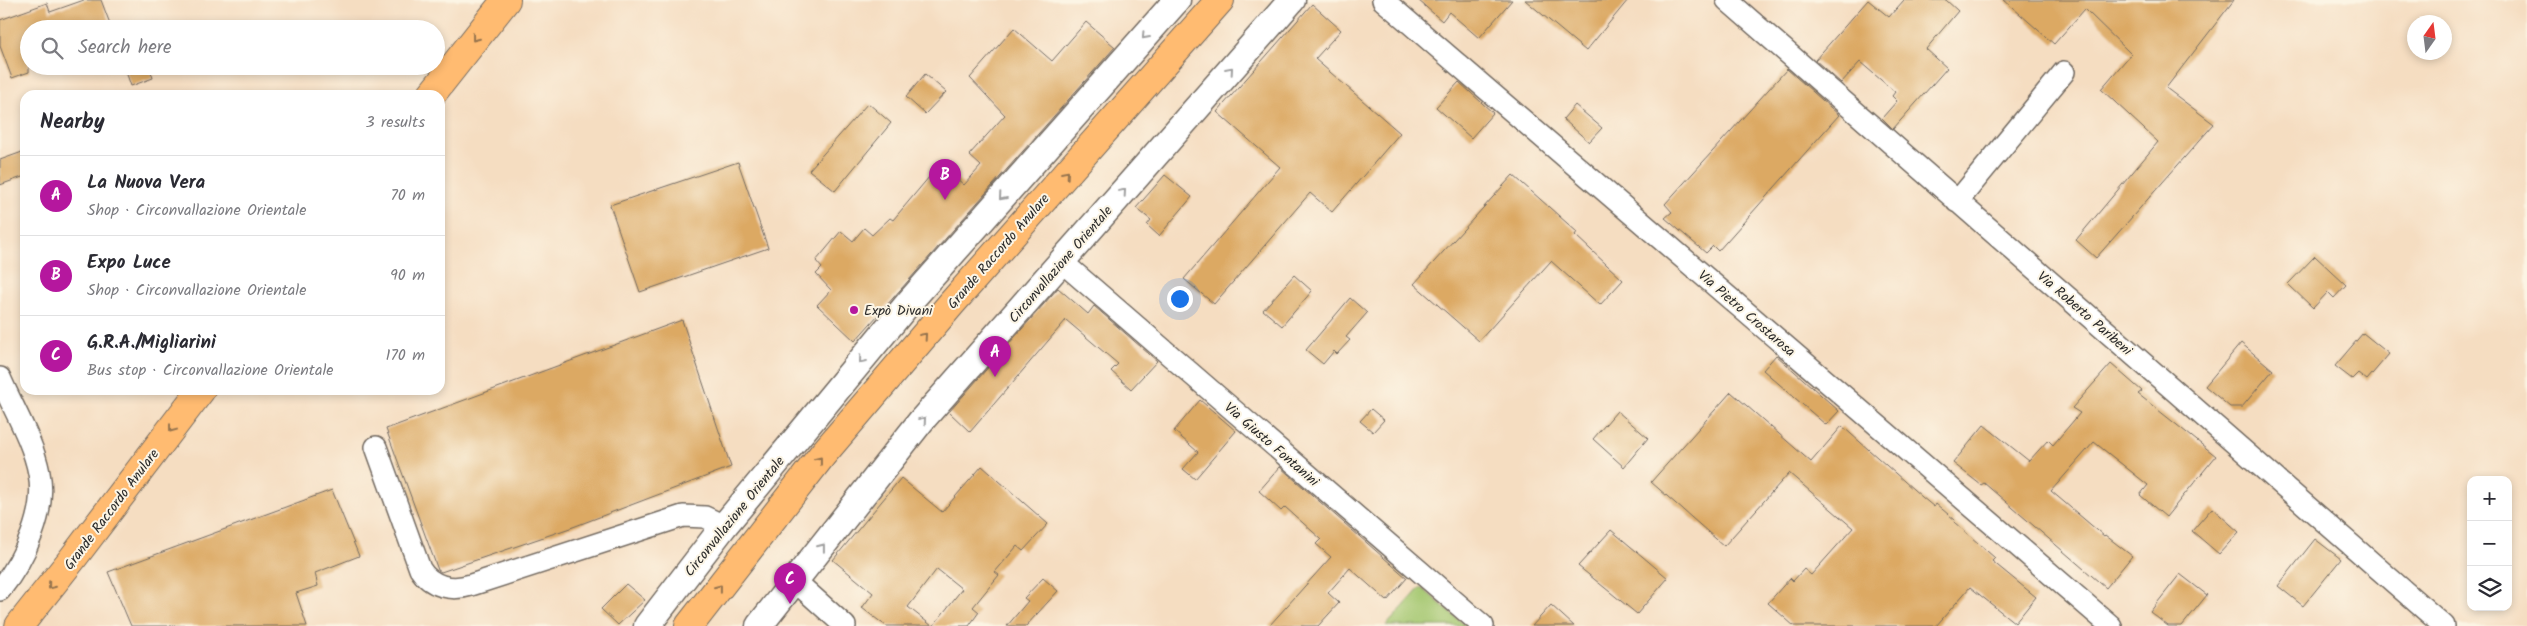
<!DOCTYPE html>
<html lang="en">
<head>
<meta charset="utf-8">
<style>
	:root { --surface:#fff; --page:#f2f2f3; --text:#2b2b33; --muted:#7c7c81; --line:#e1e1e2; --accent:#b5179e }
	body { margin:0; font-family:Kalam,sans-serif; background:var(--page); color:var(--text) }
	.controls { position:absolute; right:15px; bottom:15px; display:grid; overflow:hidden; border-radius:10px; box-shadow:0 2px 8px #0003 }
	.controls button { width:45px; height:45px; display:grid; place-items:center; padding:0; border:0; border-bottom:1px solid var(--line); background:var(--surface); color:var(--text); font:25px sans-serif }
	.compass { position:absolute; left:2407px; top:15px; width:45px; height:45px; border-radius:50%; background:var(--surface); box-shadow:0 2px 8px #0003; rotate:14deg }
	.you { position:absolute; left:1179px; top:298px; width:18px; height:18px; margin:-12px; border:4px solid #fff; border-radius:50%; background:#1a73e8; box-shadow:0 0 0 8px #1a73e833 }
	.badge { display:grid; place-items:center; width:32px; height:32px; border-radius:50%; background:var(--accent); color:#fff; font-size:16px; font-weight:700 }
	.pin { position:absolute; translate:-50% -41px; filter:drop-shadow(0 1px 2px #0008) }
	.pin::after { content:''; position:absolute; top:26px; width:18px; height:15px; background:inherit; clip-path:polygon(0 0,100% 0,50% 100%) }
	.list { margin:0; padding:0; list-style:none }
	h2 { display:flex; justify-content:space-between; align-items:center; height:65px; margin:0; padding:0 20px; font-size:21px }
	h2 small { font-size:16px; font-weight:400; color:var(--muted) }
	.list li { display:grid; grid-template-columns:32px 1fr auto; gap:15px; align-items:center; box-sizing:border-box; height:80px; padding:0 20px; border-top:1px solid var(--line) }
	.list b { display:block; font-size:19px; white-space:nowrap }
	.list p { margin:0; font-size:16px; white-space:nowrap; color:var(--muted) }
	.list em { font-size:16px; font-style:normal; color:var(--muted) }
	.icon { flex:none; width:28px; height:28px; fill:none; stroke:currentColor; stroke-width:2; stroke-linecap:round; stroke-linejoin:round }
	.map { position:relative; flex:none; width:2527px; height:626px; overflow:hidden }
	.search { position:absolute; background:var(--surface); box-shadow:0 2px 8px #0003; left:20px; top:20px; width:425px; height:55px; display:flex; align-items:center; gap:12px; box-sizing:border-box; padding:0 18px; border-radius:28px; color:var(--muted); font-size:19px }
	.panel { position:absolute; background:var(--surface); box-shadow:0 2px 8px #0003; left:20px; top:90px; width:425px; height:305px; border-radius:15px }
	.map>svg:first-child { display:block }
	.green { fill:#a5c871; stroke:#687a4e }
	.building { fill:#dca963 }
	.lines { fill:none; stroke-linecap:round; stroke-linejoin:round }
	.minor-casing { stroke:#726960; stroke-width:24 }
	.tertiary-casing { stroke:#726960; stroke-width:29 }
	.motorway-casing { stroke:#726960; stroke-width:30 }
	.minor { stroke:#fff; stroke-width:21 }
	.tertiary { stroke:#fff; stroke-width:26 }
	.motorway { stroke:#ffbb71; stroke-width:28 }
	.oneway { stroke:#a0a0a0 }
	.oneway2 { stroke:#95734e }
	.poi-dot { fill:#b5179e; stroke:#fcf5e5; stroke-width:2 }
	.labels { text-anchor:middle; stroke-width:4; stroke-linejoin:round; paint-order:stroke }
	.street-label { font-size:14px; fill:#2b2b2b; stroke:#fcf5e5 }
	.poi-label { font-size:14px; fill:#2b2b2b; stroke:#fcf5e5; text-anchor:start }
</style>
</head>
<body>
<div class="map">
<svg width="2527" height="626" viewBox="0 0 2527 626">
	<rect width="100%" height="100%" fill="#fcf5e5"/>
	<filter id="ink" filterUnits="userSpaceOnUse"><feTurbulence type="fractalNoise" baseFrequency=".02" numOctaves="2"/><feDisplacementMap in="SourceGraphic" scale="10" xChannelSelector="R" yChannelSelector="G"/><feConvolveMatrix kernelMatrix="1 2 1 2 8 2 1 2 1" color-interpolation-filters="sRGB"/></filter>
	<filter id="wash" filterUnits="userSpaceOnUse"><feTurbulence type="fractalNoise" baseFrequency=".0096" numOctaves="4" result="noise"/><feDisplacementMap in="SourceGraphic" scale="20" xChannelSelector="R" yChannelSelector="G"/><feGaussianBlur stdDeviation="1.12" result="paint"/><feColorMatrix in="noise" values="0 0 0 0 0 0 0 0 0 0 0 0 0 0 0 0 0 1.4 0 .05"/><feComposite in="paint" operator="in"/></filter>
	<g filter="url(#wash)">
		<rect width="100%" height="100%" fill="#f5ddc1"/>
		<path class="green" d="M1421,587L1466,626H1386Z"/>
		<g id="blocks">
			<path class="building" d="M84,0H101L112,29H29V72L12,78L0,46V20L47,3L50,12Z
				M1418,0H1512L1479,38L1449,12L1442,21Z
				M1525,0H1628L1586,51Z
				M1868,0L1889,17L1904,0H1946L1958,11L1926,49L1947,68L1893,129L1882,118L1897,101L1892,96L1895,92L1860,62L1841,83L1815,60Z
				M2004,0H2234L2166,88L2214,124L2096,258L2076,240L2158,142L2101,89L2131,54L2085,9L2054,44Z
				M1312,4L1341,30L1315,59L1400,133L1332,212L1310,193L1214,304L1184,279L1280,167L1217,112Z
				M1086,22L1115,47L855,341L817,305L831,290L816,274L822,268L816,261L841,231L853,241L864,228L872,235L890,218L893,220L940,164L964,185L981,166L969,155L1005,115L970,78L1014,28L1052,61Z
				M124,66H149L153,78L131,86Z
				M1787,69L1839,115L1718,251L1713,246L1706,253L1665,218L1672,212L1665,204Z
				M925,74L946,92L925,114L906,97Z
				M1459,82L1493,113L1471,138L1436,107Z
				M868,103L891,123L835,191L809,170Z
				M1575,105L1602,128L1589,142L1563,119Z
				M25,151V176L0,185V160Z
				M738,162L768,248L640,292L610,205Z
				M1165,175L1192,197L1159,236L1147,225L1151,220L1136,208Z
				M1513,175L1577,232L1575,235L1623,280L1600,305L1551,261L1479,341L1414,284Z
				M2315,256L2346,285L2334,298L2328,292L2313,308L2288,284Z
				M1294,275L1312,291L1282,326L1263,310Z
				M1058,288L1088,314L1094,306L1157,361L1131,389L1111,371L1118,364L1066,320L970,432L949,412Z
				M1350,298L1367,313L1346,337L1350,340L1337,354L1334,351L1323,364L1306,350Z
				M682,320L731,467L573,527L441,572L438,570L386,429Z
				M2363,333L2389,354L2367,380L2358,373L2352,379L2335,366Z
				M2241,343L2273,370L2242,407H2230L2205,386Z
				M1776,355L1839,411L1826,425L1763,370Z
				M2111,364L2142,391L2138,394L2216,456L2166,517L2140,495L2148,485L2094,442L2051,491L2104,536L2105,535L2132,556L2106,588L1984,483L1981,485L1953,463L1984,425L2029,461L2048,440L2053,445L2080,413L2072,408Z
				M1731,392L1811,462L1842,426L1922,497L1934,507L1936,504L1955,520L1954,522L1995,558L1992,561L2036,597L2015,623L1970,587L1936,626H1794L1768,603L1790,578L1793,581L1804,569L1811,575L1853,528L1789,473L1724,546L1651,482Z
				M1200,400L1236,431L1195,479L1183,469L1198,452L1174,431Z
				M1371,409L1384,420L1373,432L1360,421Z
				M1617,411L1648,438L1624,467L1593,439Z
				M982,466L1048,524L1023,551L1017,546L995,572L999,575L973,607L979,612L969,626H933L962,589L937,569L908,607L932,626H886L862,608L873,593L833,560L901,478L942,512Z
				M1280,467L1407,578L1387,601L1350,568L1328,593L1339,603L1318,626H1269L1331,557L1316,544L1321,539L1285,507L1281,511L1259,491Z
				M332,490L359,556L315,573L318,586L296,593L307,626H131L108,572Z
				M2212,508L2239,532L2219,554L2192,531Z
				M1611,530L1668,578L1637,614L1578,566Z
				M2315,539L2341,559L2303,606L2278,586Z
				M2180,574L2207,595L2182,626H2168L2150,612Z
				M1043,578L1058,591L1026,626H1007L1028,601L1024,598Z
				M626,584L645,600L618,625L601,609Z
				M1551,605L1574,626H1532Z"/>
		</g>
	</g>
	<g filter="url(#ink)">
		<use href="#blocks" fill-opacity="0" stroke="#726960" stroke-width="1"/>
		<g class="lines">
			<g class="minor-casing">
				<path id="minor" d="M1383,0L2111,626
					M1727,0L2444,626
					M1957,202L2064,72
					M1062,262L1483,626
					M0,378C13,408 33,441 39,473C47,512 24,560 0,590
					M376,447L420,569C431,587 452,591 471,585L683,516L705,517L724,526
					M795,581L845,626"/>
			</g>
			<g class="tertiary-casing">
				<path id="tertiary" d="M647,626L724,526L911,300L1177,0
					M759,626L921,421L1292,0"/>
			</g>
			<g class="motorway-casing">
				<path id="motorway" d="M431,95L506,0
					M19,626L73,558L201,390
					M689,626L823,454L952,303L1220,0"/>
			</g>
			<use href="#minor" class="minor"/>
			<use href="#tertiary" class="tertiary"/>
			<use href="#motorway" class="motorway"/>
		</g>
		<defs><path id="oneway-chevron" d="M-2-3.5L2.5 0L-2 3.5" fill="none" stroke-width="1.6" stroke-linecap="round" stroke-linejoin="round" transform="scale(1.25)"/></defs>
		<g class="oneway">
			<use href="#oneway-chevron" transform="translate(1145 36) rotate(132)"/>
			<use href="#oneway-chevron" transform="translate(1230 70) rotate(-49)"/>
			<use href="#oneway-chevron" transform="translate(1123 192) rotate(-49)"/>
			<use href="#oneway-chevron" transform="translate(1002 197) rotate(131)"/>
			<use href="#oneway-chevron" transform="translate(862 360) rotate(130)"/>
			<use href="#oneway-chevron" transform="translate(923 420) rotate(-50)"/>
			<use href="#oneway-chevron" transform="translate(822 547) rotate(-52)"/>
		</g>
		<g class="oneway2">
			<use href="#oneway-chevron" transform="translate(475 38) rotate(128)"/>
			<use href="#oneway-chevron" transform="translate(1066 174) rotate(-49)"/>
			<use href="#oneway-chevron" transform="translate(924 336) rotate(-49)"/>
			<use href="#oneway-chevron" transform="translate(172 429) rotate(127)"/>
			<use href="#oneway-chevron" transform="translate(819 460) rotate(-52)"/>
			<use href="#oneway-chevron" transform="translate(51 586) rotate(129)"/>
			<use href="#oneway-chevron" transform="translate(719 588) rotate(-52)"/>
		</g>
	</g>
	<circle class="poi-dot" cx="854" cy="310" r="5"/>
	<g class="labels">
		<g class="street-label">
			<text transform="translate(998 251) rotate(-49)" y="5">Grande Raccordo Anulare</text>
			<text transform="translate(1060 264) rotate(-49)" y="5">Circonvallazione Orientale</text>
			<text transform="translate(1747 313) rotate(41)" y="5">Via Pietro Crostarosa</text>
			<text transform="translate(2085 313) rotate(41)" y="5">Via Roberto Paribeni</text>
			<text transform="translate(1272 444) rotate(41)" y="5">Via Giusto Fontanini</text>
			<text transform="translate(111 509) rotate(-53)" y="5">Grande Raccordo Anulare</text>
			<text transform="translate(734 516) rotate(-51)" y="5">Circonvallazione Orientale</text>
		</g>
		<g class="poi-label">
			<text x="864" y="315">Expò Divani</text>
		</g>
	</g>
</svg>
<div class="controls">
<button>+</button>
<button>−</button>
<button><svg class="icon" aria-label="layers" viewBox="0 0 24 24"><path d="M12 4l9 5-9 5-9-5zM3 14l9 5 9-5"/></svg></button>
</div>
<svg class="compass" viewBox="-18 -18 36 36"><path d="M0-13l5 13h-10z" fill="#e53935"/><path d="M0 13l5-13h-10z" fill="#7c7c81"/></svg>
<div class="you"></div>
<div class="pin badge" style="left:995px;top:377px">A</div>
<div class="pin badge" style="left:945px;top:200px">B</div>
<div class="pin badge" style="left:790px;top:604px">C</div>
<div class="search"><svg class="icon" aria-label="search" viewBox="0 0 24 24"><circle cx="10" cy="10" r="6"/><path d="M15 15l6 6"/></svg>Search here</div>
<section class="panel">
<h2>Nearby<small>3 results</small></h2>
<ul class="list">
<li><span class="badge">A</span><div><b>La Nuova Vera</b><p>Shop · Circonvallazione Orientale</p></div><em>70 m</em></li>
<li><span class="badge">B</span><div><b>Expo Luce</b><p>Shop · Circonvallazione Orientale</p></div><em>90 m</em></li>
<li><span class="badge">C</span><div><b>G.R.A./Migliarini</b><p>Bus stop · Circonvallazione Orientale</p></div><em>170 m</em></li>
</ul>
</section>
</div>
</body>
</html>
